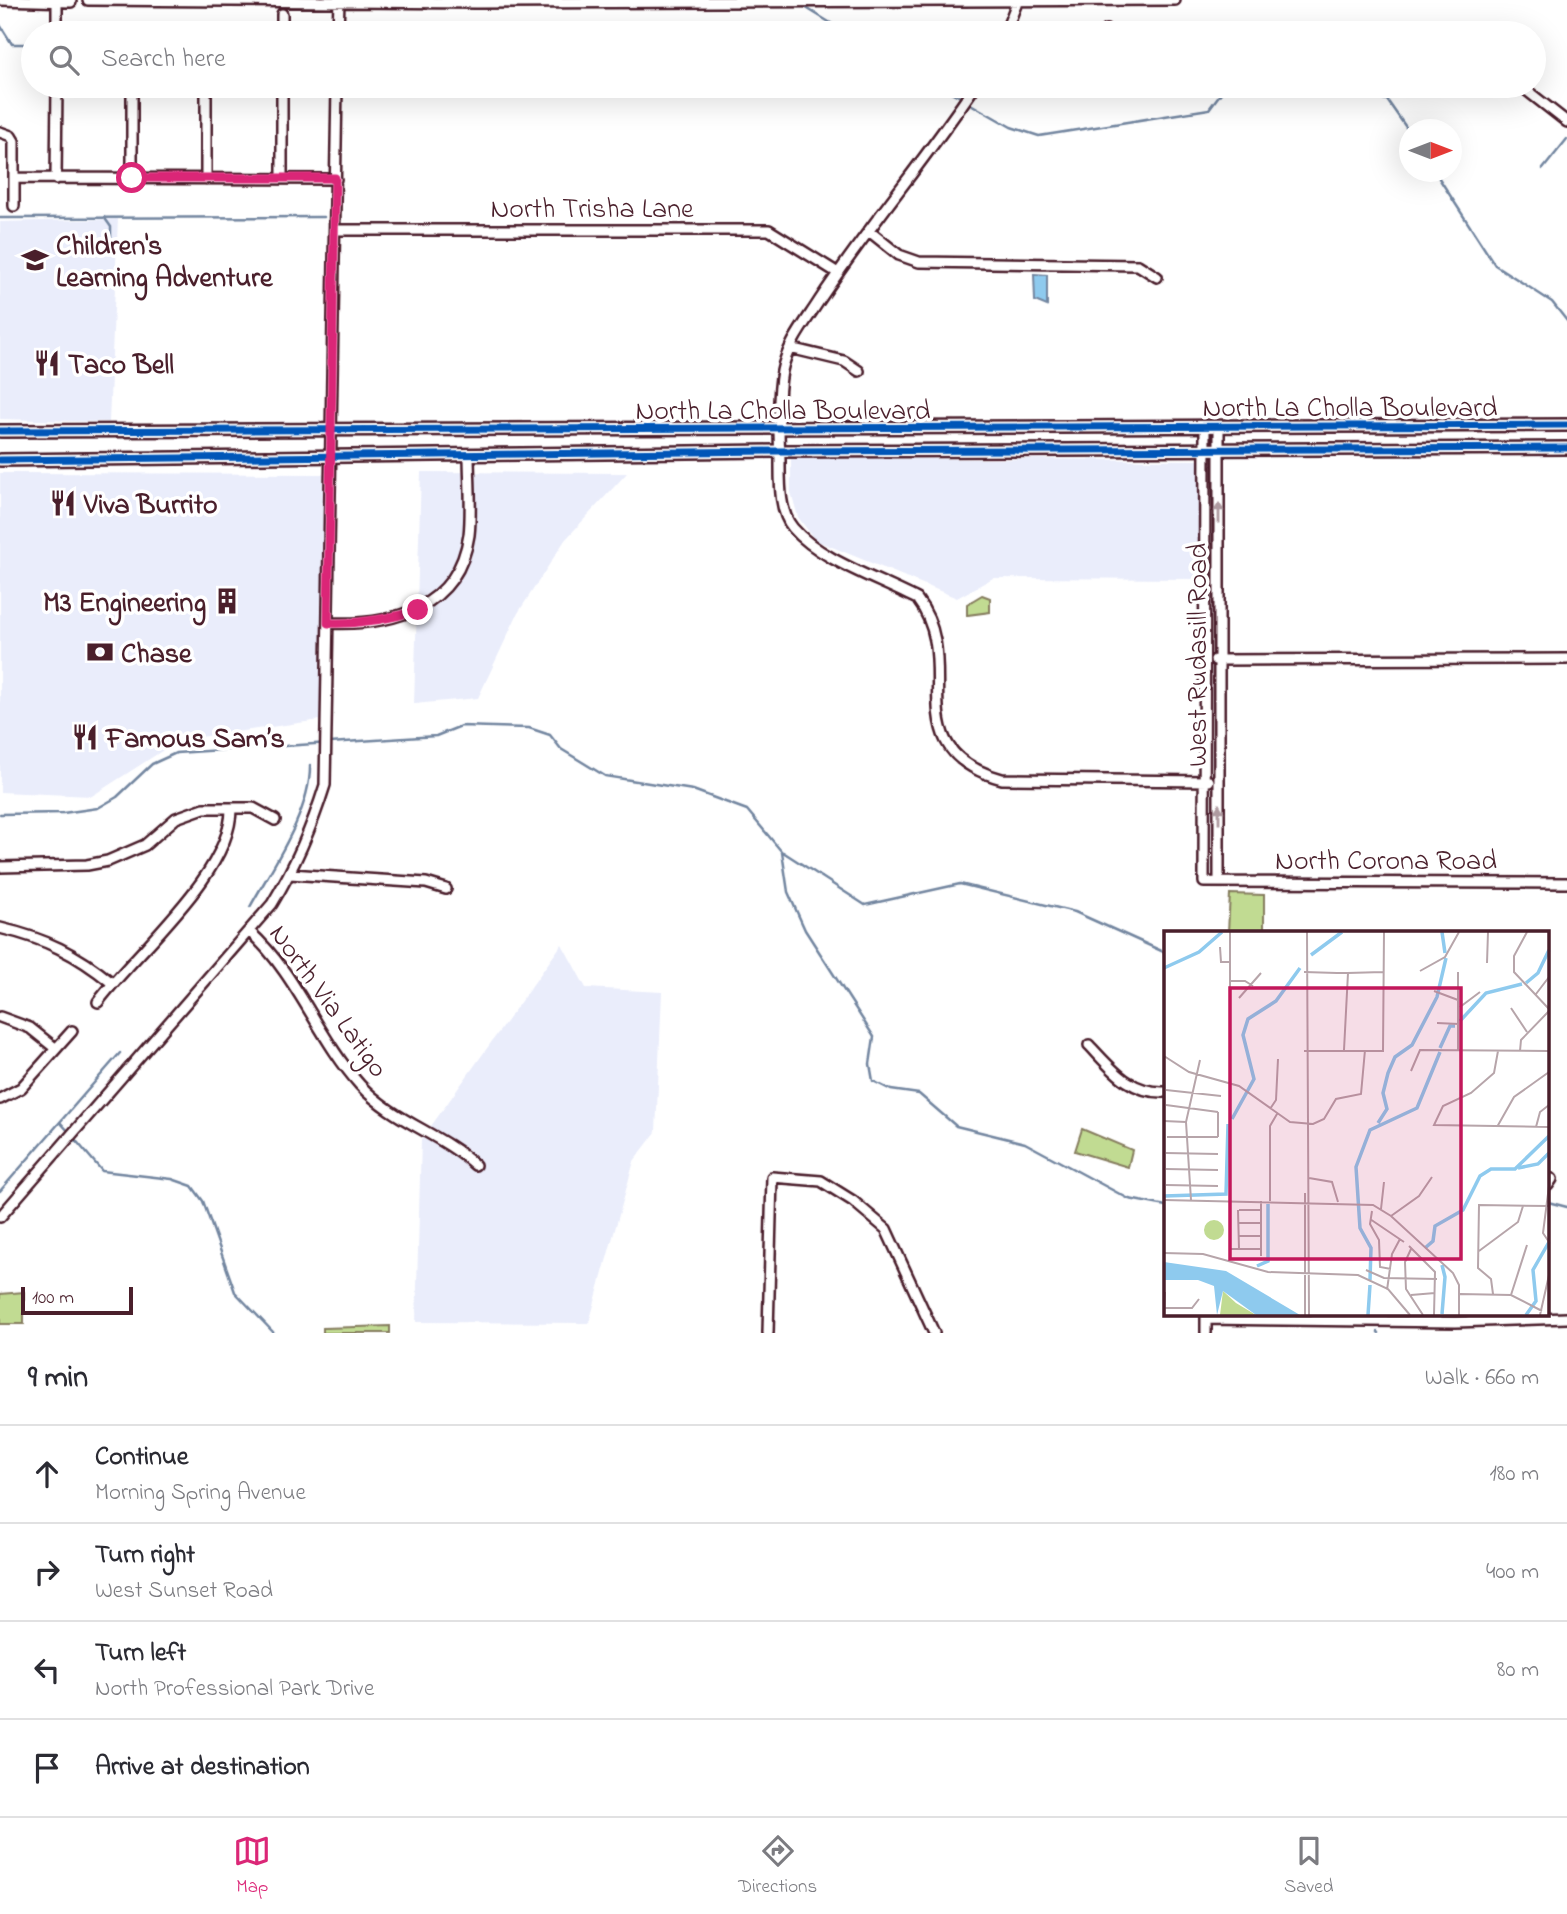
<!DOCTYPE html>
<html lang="en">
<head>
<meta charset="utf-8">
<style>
	:root { --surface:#fff; --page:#f7f7f7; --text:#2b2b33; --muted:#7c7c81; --line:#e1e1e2; --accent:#db2777 }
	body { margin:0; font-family:"Indie Flower",sans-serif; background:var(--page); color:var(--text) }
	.compass { position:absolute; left:1399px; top:119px; width:63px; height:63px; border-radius:50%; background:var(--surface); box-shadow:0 7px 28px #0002; rotate:90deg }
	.scale { position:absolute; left:21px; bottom:18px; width:112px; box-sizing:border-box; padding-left:7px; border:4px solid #4a1f2b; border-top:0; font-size:19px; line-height:24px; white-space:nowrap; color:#4a1f2b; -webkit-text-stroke:5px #fff; paint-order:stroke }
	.stop { position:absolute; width:21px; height:21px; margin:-16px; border:5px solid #db2777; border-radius:50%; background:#fff }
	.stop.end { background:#db2777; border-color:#fff; box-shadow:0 2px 7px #0008 }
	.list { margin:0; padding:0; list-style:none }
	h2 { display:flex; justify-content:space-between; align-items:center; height:91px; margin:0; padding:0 28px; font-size:30px }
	h2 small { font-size:23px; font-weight:400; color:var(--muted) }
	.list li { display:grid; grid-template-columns:46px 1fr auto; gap:21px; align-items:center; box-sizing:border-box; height:98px; padding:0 28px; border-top:2px solid var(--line) }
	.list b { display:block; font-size:26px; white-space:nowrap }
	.list p { margin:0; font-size:23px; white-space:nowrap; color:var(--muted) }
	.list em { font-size:23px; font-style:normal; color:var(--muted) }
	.icon { flex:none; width:38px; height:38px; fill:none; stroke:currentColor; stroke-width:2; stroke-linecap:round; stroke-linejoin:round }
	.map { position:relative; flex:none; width:1567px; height:1333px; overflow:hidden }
	.search { position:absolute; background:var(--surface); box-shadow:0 7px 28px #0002; left:21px; right:21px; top:21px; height:77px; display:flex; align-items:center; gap:18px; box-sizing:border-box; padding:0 24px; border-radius:38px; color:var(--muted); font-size:26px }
	.sheet { height:483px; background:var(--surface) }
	nav { display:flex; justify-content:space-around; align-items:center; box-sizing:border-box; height:98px; border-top:2px solid var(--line); background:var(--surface); font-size:19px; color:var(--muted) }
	nav a { display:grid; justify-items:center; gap:4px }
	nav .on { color:var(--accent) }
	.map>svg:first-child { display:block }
	.built { fill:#eaedfb }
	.green { fill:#c1db92; stroke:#867d5e; stroke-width:2 }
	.water { fill:#8ecaee; stroke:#7386a0; stroke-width:2 }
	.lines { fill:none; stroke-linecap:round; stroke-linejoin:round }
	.stream { stroke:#7386a0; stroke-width:2.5 }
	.minor-casing { stroke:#4a1f2b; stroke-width:14 }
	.major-casing { stroke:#4a1f2b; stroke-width:16 }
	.minor { stroke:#fff; stroke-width:9 }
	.major { stroke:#fff; stroke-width:10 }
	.cycleway-casing { stroke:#fff; stroke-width:11 }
	.cycleway { stroke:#0057b8; stroke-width:7 }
	.oneway { fill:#ae9aa0 }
	.route { stroke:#db2777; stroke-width:9 }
	.labels { text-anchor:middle; stroke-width:7; stroke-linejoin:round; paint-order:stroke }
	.street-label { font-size:28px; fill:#4a1f2b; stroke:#fff }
	.poi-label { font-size:28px; font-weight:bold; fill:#4a1f2b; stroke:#fff; text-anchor:start }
	.inset-river { fill:none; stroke:#8ecaee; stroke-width:3.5 }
	.inset-road { fill:none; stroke:#b7a5aa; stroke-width:2 }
	.view { fill:#c2185b; fill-opacity:0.15; stroke:#c2185b; stroke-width:3.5 }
	.inset-edge { fill:none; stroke:#4a1f2b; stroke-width:3.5 }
</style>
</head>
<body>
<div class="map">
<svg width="1567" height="1333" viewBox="0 0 1567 1333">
	<rect width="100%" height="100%" fill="#fff"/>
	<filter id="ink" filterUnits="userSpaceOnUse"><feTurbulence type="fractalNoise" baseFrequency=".0143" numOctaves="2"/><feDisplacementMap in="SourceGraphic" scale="14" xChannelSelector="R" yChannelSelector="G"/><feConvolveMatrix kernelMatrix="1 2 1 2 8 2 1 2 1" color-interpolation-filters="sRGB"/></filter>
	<g filter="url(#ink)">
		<path class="built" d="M118,219L109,422L0,419V222Z
			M791,458L1198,460V579L993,578L957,598L815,540L798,517L791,492Z
			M421,472L627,473L565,540L518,613L478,698L414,704Z
			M0,473L324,474L320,720L179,740L92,796L0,792Z
			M562,944L586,988L662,992L656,1132L634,1161L589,1323L416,1322L421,1140Z"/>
		<path class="green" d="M982,595L990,598V612L967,615V604Z
			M1230,894L1264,895V932H1228Z
			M1082,1129L1132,1150L1128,1167L1075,1151Z
			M24,1292V1324H0V1294Z
			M390,1326V1333H323V1328Z"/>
		<path class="water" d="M1034,274L1047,275V306L1035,301Z"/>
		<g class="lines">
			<path class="stream" d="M803,6L847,33
				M0,25L12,44H33
				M940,86L962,98
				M1335,86L1387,100L1410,133
				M967,102L1011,127L1039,136L1209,109L1226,86
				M1543,169L1567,139
				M1435,172L1495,265L1552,302L1567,321
				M104,217L111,227V237L107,238
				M0,218L324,217
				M0,814L63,813L98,808L117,797L152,764L176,753L436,736L461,726L529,728L550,735L561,749L605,776L693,790L747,810L782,852L788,892L805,930L874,1037L870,1064L873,1081L891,1090L919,1094L956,1126L1025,1143L1129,1199L1166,1206
				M783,852L865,905L960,884L1075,912L1166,953
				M250,907C272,867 311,812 310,765
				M60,1122L69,1132
				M73,1137L102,1171L172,1179L192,1186L203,1201L235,1292L274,1333
				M0,1191L120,1053
				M1548,1202L1567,1207
				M1378,1332L1379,1333"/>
			<g class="minor-casing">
				<path id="minor" d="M0,0L71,2
					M88,0L477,3L1175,0
					M282,14V33
					M57,33V2
					M338,33L339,0
					M1005,33L1018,0
					M1106,33V30
					M282,86V179
					M975,86C926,159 868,227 819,301C805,323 787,345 782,371C777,399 779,433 780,461C780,482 779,512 793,528C820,560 879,579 917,599C968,665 893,749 1002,779L1209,781
					M1521,86L1567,122
					M0,132L11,136L14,141V206
					M14,178L336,179
					M56,179L57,86
					M132,179V86
					M206,179V86
					M335,230H769L838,273
					M869,231L899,255L919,262L1138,265L1157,277
					M790,348L844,361L859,371
					M1205,428L1204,882L1567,883
					M328,623C391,626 458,609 469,535C472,509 469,480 469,454
					M1215,660L1567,659
					M0,867L87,865L108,861L145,845L176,818L204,808H253L275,820
					M290,874L426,883L446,889
					M1219,882V428
					M0,928C44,938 77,954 112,983
					M250,932C297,974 318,1038 360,1085C393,1121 440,1133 475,1165
					M98,1002C136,951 231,874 231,809
					M0,1017L30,1028L55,1048
					M1089,1045C1112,1069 1130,1094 1166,1092
					M0,1099L21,1088L72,1031
					M1548,1185L1552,1179
					M0,1217L272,904C295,866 312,827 325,785L337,86
					M1206,1319L1456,1322L1567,1318
					M768,1333L772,1177L821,1181L853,1201L886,1229L934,1333
					M1206,1333V1314"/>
			</g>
			<g class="major-casing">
				<path id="major" d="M0,431L1567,425
					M0,460L779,451L1567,448"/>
			</g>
			<use href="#minor" class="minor"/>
			<use href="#major" class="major"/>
			<g class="cycleway-casing">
				<path id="cycleway" d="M0,431L1567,425
					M0,460L779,451L1567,448"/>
			</g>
			<use href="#cycleway" class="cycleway"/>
		</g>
		<defs><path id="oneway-solid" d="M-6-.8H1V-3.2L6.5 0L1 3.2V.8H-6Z" transform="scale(1.75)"/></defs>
		<g class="oneway">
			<use href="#oneway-solid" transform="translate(1219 513) rotate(-90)"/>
			<use href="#oneway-solid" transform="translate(1219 814) rotate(-90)"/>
		</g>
	</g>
	<g class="lines" filter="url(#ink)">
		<path class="route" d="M132,178H335L328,623C360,624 387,620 418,610"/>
	</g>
	<defs>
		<g id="school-bare" transform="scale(2.1)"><path d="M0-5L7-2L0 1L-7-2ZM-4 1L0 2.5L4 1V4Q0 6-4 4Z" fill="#4a1f2b" stroke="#fff" stroke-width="2.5" paint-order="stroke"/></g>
		<g id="restaurant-bare" transform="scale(2.1)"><path d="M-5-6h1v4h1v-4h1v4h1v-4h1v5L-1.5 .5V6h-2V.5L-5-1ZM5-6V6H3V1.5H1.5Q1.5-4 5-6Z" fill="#4a1f2b" stroke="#fff" stroke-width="2.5" paint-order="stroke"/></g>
		<g id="building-bare" transform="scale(2.1)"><path d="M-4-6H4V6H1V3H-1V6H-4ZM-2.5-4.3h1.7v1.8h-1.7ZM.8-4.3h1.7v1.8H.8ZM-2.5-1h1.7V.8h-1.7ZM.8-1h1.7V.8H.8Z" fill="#4a1f2b" stroke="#fff" stroke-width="2.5" paint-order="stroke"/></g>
		<g id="bank-bare" transform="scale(2.1)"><path d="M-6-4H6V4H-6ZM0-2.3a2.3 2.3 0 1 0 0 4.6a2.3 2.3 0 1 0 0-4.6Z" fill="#4a1f2b" stroke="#fff" stroke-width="2.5" paint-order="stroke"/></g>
	</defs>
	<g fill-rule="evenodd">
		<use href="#school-bare" x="35" y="260"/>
		<use href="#restaurant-bare" x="47" y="363"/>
		<use href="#restaurant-bare" x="63" y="503"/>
		<use href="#building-bare" x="227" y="601"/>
		<use href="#bank-bare" x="100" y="652"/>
		<use href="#restaurant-bare" x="85" y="737"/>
	</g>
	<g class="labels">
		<g class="street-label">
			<text x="592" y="217">North Trisha Lane</text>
			<text x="1350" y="416">North La Cholla Boulevard</text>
			<text x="783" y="419">North La Cholla Boulevard</text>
			<text transform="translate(1196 655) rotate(-90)" y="10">West Rudasill Road</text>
			<text x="1386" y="869">North Corona Road</text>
			<text transform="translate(330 1000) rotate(54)" y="10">North Via Latigo</text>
		</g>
		<g class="poi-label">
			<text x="56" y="254">Children's<tspan x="56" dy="32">Learning Adventure</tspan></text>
			<text x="68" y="373">Taco Bell</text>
			<text x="84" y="513">Viva Burrito</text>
			<text x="206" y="611" text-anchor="end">M3 Engineering</text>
			<text x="121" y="662">Chase</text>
			<text x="106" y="747">Famous Sam’s</text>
		</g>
	</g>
	<g transform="translate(1164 931)">
		<rect width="385" height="385" fill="#fff"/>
		<path d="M40 299a10 10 0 1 1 20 0a10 10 0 1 1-20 0ZM59,360L72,372L92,384H56Z" fill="#c1db92"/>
		<path d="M0,331L62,340L136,384H92L59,360L53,384L50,355L34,349H0Z" fill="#8ecaee"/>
		<path class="inset-river" d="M278,1L281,22M147,24L178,1M0,37L35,21L58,1M362,52L374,42L385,19M296,90L322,62L358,53M276,117L286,95H291M68,188L90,148L79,104L84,88L112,70L136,37M214,192L223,178L219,162L224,142L231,126L248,114L273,66L282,27M354,237L374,233L385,222M0,265L62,263L64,193M261,317L269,310L271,295L299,279L316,245L327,238H351L385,205M278,334L281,346L278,383M93,335L104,330V273M206,349L207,317L196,297L192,236L206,199L253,177L276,121M204,384L206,354M362,384L372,370L369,339L385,311"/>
		<path class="inset-road" d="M66,1V313M143,1L145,384M363,1L350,25V41L385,78M56,16L57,31H66M323,32L324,1M256,40L281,26L295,1M140,41L173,42H184H171M294,41V119M66,50H81L89,55M270,60L294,69M372,63L385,46M75,67L97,42M296,76L316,61M347,77L363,101M273,92L295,93M180,119L184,42L219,41M140,120H219L220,1M334,120L330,142L307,162L279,175L270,194L385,196M356,120L357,109L385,80M0,125L25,141L75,155L126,191L149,193L160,188L172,168L197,163L201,119M247,140L256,119L385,120M2,159L57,165M2,174L54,181M106,178L112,169L114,128M0,190L22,191M333,196L350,166L385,141M372,196L376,181L385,174M3,206H54M54,206V181M2,222L54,223M2,238L54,239M145,247L168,251L174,271M2,254L54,255M385,255L379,302L385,311M141,262V384M0,269L209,274L227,285L289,342L295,354V384M27,269L22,191L36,129M106,270V195L113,183M217,278L220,251M74,279L75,318M75,279H97M208,280L206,293L215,309L216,336L227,338M227,285L255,265L268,246M206,288L240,311M75,292H97M75,305H97M245,315L271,341L270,384M67,318H97M247,318L241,331L242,358L259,384M315,320L354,291L359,275M0,322L39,323L104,341L194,344L224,358L246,384M97,325V270M202,339L220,347L273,348M223,359L228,323L236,308M296,363L347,364L378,380M329,363L327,348L314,337L315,274L385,275M247,364L271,362M347,364L363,314M0,377H28L35,368M0,384L1,361M376,384L385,344"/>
		<path class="view" d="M66,57H297V328H66Z"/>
		<rect width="385" height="385" class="inset-edge"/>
	</g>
</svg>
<svg class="compass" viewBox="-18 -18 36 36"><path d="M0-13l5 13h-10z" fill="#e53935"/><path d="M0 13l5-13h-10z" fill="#7c7c81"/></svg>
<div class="scale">100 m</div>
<div class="stop" style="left:132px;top:178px"></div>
<div class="stop end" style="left:418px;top:610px"></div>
<div class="search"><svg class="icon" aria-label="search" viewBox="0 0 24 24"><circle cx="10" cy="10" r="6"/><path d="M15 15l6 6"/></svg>Search here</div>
</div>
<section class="sheet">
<h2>9 min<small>Walk · 660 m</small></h2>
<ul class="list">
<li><svg class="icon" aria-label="ahead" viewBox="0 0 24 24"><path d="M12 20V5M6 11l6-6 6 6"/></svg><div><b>Continue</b><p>Morning Spring Avenue</p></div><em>180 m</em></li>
<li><svg class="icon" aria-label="right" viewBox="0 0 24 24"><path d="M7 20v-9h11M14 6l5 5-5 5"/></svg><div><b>Turn right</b><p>West Sunset Road</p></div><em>400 m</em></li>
<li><svg class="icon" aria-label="left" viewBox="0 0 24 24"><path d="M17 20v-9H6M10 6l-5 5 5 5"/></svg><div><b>Turn left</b><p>North Professional Park Drive</p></div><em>80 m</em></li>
<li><svg class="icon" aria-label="arrive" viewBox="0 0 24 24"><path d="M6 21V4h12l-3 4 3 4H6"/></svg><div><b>Arrive at destination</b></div></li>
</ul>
</section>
<nav>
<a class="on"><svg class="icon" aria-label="map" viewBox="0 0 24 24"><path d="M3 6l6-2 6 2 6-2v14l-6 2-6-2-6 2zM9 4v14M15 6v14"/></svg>Map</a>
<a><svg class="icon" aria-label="directions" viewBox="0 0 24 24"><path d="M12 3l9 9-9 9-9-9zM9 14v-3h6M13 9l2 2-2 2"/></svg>Directions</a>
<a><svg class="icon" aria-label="saved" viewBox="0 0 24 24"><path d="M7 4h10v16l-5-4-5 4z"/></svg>Saved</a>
</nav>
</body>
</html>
